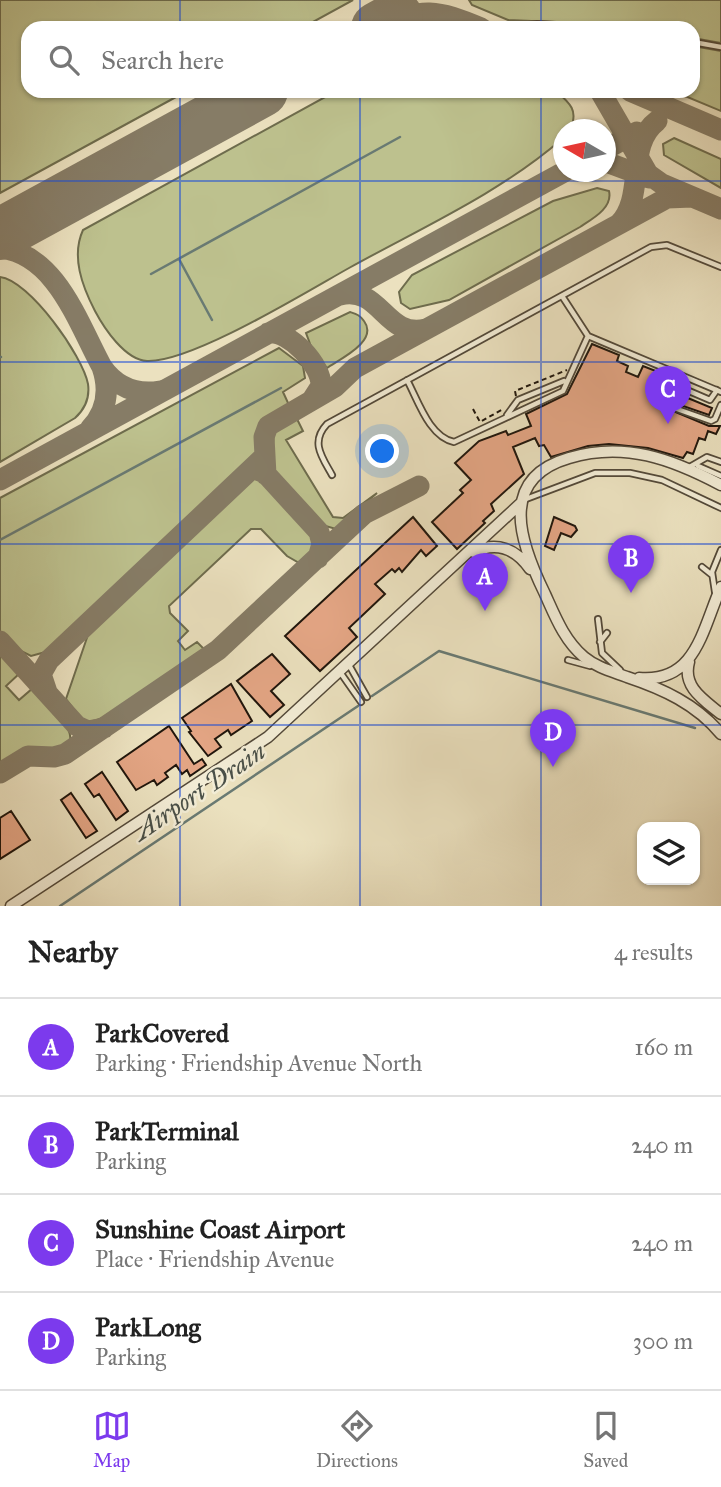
<!DOCTYPE html>
<html lang="en">
<head>
<meta charset="utf-8">
<style>
	:root { --surface:#fff; --page:#f2f2f2; --text:#222; --muted:#767676; --line:#e0e0e0; --accent:#7c3aed }
	body { margin:0; font-family:"IM FELL Great Primer",serif; background:var(--page); color:var(--text) }
	.controls { position:absolute; right:21px; bottom:21px; display:grid; overflow:hidden; border-radius:14px; box-shadow:0 2px 5px #0004 }
	.controls button { width:63px; height:63px; display:grid; place-items:center; padding:0; border:0; border-bottom:2px solid var(--line); background:var(--surface); color:var(--text); font:35px sans-serif }
	.compass { position:absolute; left:553px; top:119px; width:63px; height:63px; border-radius:50%; background:var(--surface); box-shadow:0 2px 5px #0004; rotate:279deg }
	.you { position:absolute; left:383px; top:452px; width:24px; height:24px; margin:-18px; border:5px solid #fff; border-radius:50%; background:#1a73e8; box-shadow:0 0 0 10px #1a73e833 }
	.badge { display:grid; place-items:center; width:46px; height:46px; border-radius:50%; background:var(--accent); color:#fff; font-size:23px; font-weight:700 }
	.pin { position:absolute; translate:-50% -58px; filter:drop-shadow(0 2px 4px #0008) }
	.pin::after { content:''; position:absolute; top:37px; width:24px; height:21px; background:inherit; clip-path:polygon(0 0,100% 0,50% 100%) }
	.list { margin:0; padding:0; list-style:none }
	h2 { display:flex; justify-content:space-between; align-items:center; height:91px; margin:0; padding:0 28px; font-size:30px }
	h2 small { font-size:23px; font-weight:400; color:var(--muted) }
	.list li { display:grid; grid-template-columns:46px 1fr auto; gap:21px; align-items:center; box-sizing:border-box; height:98px; padding:0 28px; border-top:2px solid var(--line) }
	.list b { display:block; font-size:26px; white-space:nowrap }
	.list p { margin:0; font-size:23px; white-space:nowrap; color:var(--muted) }
	.list em { font-size:23px; font-style:normal; color:var(--muted) }
	.icon { flex:none; width:38px; height:38px; fill:none; stroke:currentColor; stroke-width:2; stroke-linecap:round; stroke-linejoin:round }
	.map { position:relative; flex:none; width:721px; height:906px; overflow:hidden }
	.search { position:absolute; background:var(--surface); box-shadow:0 2px 5px #0004; left:21px; right:21px; top:21px; height:77px; display:flex; align-items:center; gap:18px; box-sizing:border-box; padding:0 24px; border-radius:21px; color:var(--muted); font-size:26px }
	.sheet { height:483px; background:var(--surface) }
	nav { display:flex; justify-content:space-around; align-items:center; box-sizing:border-box; height:98px; border-top:2px solid var(--line); background:var(--surface); font-size:19px; color:var(--muted) }
	nav a { display:grid; justify-items:center; gap:4px }
	nav .on { color:var(--accent) }
	.map>svg:first-child { display:block }
	.green { fill:#bdc18e; stroke:#6e6c4d; stroke-width:2 }
	.lines { fill:none; stroke-linecap:round; stroke-linejoin:round }
	.stream { stroke:#697a73; stroke-width:2.5 }
	.taxiway { stroke:#867c66; stroke-width:21 }
	.runway { stroke:#867c66; stroke-width:52 }
	.building { fill:#e3a584; stroke:#20160c; stroke-width:2 }
	.service-casing { stroke:#534939; stroke-width:8 }
	.minor-casing { stroke:#534939; stroke-width:13 }
	.path { stroke:#20160c; stroke-width:2; stroke-dasharray:5 3.5; stroke-linecap:butt }
	.service { stroke:#f2ecd5; stroke-width:4.5 }
	.minor { stroke:#f2ecd5; stroke-width:10 }
	.grid { fill:none; stroke:#1d4ed8; stroke-width:2; stroke-opacity:0.55 }
	.labels { text-anchor:middle; stroke-width:5; stroke-linejoin:round; paint-order:stroke }
	.water-label { font-size:26px; font-style:italic; fill:#4a5048; stroke:#f2ecd5 }
</style>
</head>
<body>
<div class="map">
<svg width="721" height="906" viewBox="0 0 721 906">
	<rect width="100%" height="100%" fill="#ebe1bf"/>
	<filter id="stains"><feTurbulence type="fractalNoise" baseFrequency=".00286" numOctaves="4"/><feColorMatrix values="0 0 0 0 .2 0 0 0 0 .09 0 0 0 0 .02 0 0 0 .5 -.17"/></filter>
	<radialGradient id="worn" r=".72"><stop offset=".6" stop-color="#630" stop-opacity="0"/><stop offset="1" stop-color="#630" stop-opacity=".3"/></radialGradient>
	<path class="green" d="M0,0H353L302,28H28V91H187L0,193Z
		M469,0H721V43L693,38V28L508,20L472,5Z
		M693,46L721,51V111L673,91H693Z
		M336,91H556C570,103 579,111 570,129L564,130L562,139C500,193 421,228 349,268C306,292 191,363 147,361C125,360 104,328 95,311C82,286 71,256 83,230Z
		M674,138L721,159V188L664,155L663,144Z
		M597,188L609,191C613,208 592,219 580,227L449,300L410,309L401,303L399,292L412,275L553,201Z
		M0,277C29,280 83,356 88,384C90,398 85,409 75,418L0,462Z
		M350,312C356,314 360,315 364,321C379,341 340,359 327,368L312,349L306,333Z
		M279,348L303,366L305,378L283,392L289,405C264,418 257,427 257,455L49,651L31,656L19,650L0,631V498Z
		M296,417L303,431L286,440L333,517L343,518L377,493L336,529L322,525L271,468L274,432Z
		M254,478L260,479L312,534C320,548 311,555 301,564L287,556L261,529H251L169,606L170,613L188,631L178,641L185,650L197,642L206,651C184,666 106,728 83,721L66,699L91,626L245,481Z
		M0,652L20,673L6,686L19,700L33,688C43,699 95,743 56,750C47,752 39,746 29,749C18,751 9,759 0,765Z"/>
	<g class="lines">
		<path class="stream" d="M179,259L212,320
			M151,274L400,137
			M0,357H1
			M0,540L281,388
			M372,696L439,651L695,728
			M60,906L358,706"/>
		<path class="taxiway" d="M379,28C421,6 438,10 481,28
			M600,91L648,174L662,184L721,209
			M630,91L721,130
			M606,149L637,132
			M606,162L649,178
			M619,224C646,197 625,145 657,121
			M0,248C56,254 78,323 102,367C116,387 136,395 160,391
			M340,295C381,285 385,339 426,329
			M268,333C290,330 322,366 321,386L312,400
			M90,429C107,411 110,390 102,367
			M255,469L265,473L319,532L322,544L318,558
			M266,475L264,437L268,426L335,387L355,368L667,198L692,197
			M0,480L564,172
			M0,641L77,726L88,731L104,728
			M47,692L41,674L49,660L264,457
			M0,773L28,756L54,757L65,754L218,650L364,514L419,486"/>
		<path class="runway" d="M377,28L397,17
			M0,234L262,91"/>
	</g>
	<path class="building" d="M592,344L619,355L617,361L628,366L626,372L638,377L643,366L671,377L666,389L674,393L669,404L673,411L709,426H720L716,434L708,431L705,440L699,438L693,454L687,452L683,458L648,448L609,444L588,446L551,457L544,445L539,446L535,438L513,447L524,474L491,504L494,511L483,521L485,523L457,549L432,522L463,493L460,490L471,480L455,463L479,441L506,431L508,435L531,426L526,414L567,394Z
		M683,396L712,408L709,415L680,405Z
		M413,517L437,546L426,556L421,550L402,572L399,568L395,572L392,569L375,584L385,594L349,628L357,637L320,671L285,636Z
		M554,517L575,526L577,530L571,537L561,533L554,550L545,546Z
		M272,654L290,674L271,691L284,705L270,717L237,681Z
		M231,684L252,721L231,735L228,730L215,739L221,747L208,756L189,732L191,731L182,718Z
		M169,726L194,764L202,759L206,765L190,776L187,770L182,774L176,765L165,773L168,777L157,785L154,780L136,790L117,762Z
		M102,772L128,811L116,820L99,794L94,797L85,784Z
		M71,793L97,831L86,838L61,800Z
		M11,811L30,840L0,859V818Z"/>
	<g class="lines">
		<g class="service-casing">
			<path id="service" d="M503,28L537,24L614,28
				M693,42L721,47
				M562,296L588,336L721,392
				M407,380C418,400 429,437 454,442L563,391L588,336
				M717,390L710,400L682,388L674,404L677,409L711,421L715,419L721,405
				M507,415L518,400L564,381
				M698,466L721,476
				M688,468L707,457L721,462
				M332,475C322,457 310,442 327,424L651,247L667,245L721,267
				M526,499L595,473H630L662,480L721,508
				M702,567L712,575
				M715,592L712,572L721,550
				M598,619L602,653L620,670
				M600,642L607,633
				M568,660L590,666
				M349,665L367,697
				M340,672L361,702"/>
		</g>
		<g class="minor-casing">
			<path id="minor" d="M721,485C672,459 624,441 569,458C496,479 521,545 545,594C555,616 564,640 584,657C596,667 611,671 627,677C663,689 696,704 721,734
				M474,552C497,541 516,549 530,569
				M689,662C682,687 704,700 721,714
				M639,678C696,683 702,630 721,587
				M11,906L268,737L520,504"/>
		</g>
		<path class="path" d="M516,396L515,391L567,370
			M473,409L480,422L503,409"/>
		<use href="#service" class="service"/>
		<use href="#minor" class="minor"/>
	</g>
	<path class="grid" d="M180,0V28M360,0V28M541,0V28M180,91V906M360,91V906M541,91V906M0,181H721M0,362H721M0,544H721M0,725H721"/>
	<g class="labels">
		<g class="water-label">
			<text transform="translate(199 791) rotate(-34)" y="9">Airport Drain</text>
		</g>
	</g>
	<rect width="100%" height="100%" filter="url(#stains)"/>
	<rect width="100%" height="100%" fill="url(#worn)"/>
</svg>
<div class="controls">
<button><svg class="icon" aria-label="layers" viewBox="0 0 24 24"><path d="M12 4l9 5-9 5-9-5zM3 14l9 5 9-5"/></svg></button>
</div>
<svg class="compass" viewBox="-18 -18 36 36"><path d="M0-13l5 13h-10z" fill="#e53935"/><path d="M0 13l5-13h-10z" fill="#767676"/></svg>
<div class="you"></div>
<div class="pin badge" style="left:485px;top:611px">A</div>
<div class="pin badge" style="left:631px;top:593px">B</div>
<div class="pin badge" style="left:668px;top:424px">C</div>
<div class="pin badge" style="left:553px;top:767px">D</div>
<div class="search"><svg class="icon" aria-label="search" viewBox="0 0 24 24"><circle cx="10" cy="10" r="6"/><path d="M15 15l6 6"/></svg>Search here</div>
</div>
<section class="sheet">
<h2>Nearby<small>4 results</small></h2>
<ul class="list">
<li><span class="badge">A</span><div><b>ParkCovered</b><p>Parking · Friendship Avenue North</p></div><em>160 m</em></li>
<li><span class="badge">B</span><div><b>ParkTerminal</b><p>Parking</p></div><em>240 m</em></li>
<li><span class="badge">C</span><div><b>Sunshine Coast Airport</b><p>Place · Friendship Avenue</p></div><em>240 m</em></li>
<li><span class="badge">D</span><div><b>ParkLong</b><p>Parking</p></div><em>300 m</em></li>
</ul>
</section>
<nav>
<a class="on"><svg class="icon" aria-label="map" viewBox="0 0 24 24"><path d="M3 6l6-2 6 2 6-2v14l-6 2-6-2-6 2zM9 4v14M15 6v14"/></svg>Map</a>
<a><svg class="icon" aria-label="directions" viewBox="0 0 24 24"><path d="M12 3l9 9-9 9-9-9zM9 14v-3h6M13 9l2 2-2 2"/></svg>Directions</a>
<a><svg class="icon" aria-label="saved" viewBox="0 0 24 24"><path d="M7 4h10v16l-5-4-5 4z"/></svg>Saved</a>
</nav>
</body>
</html>
